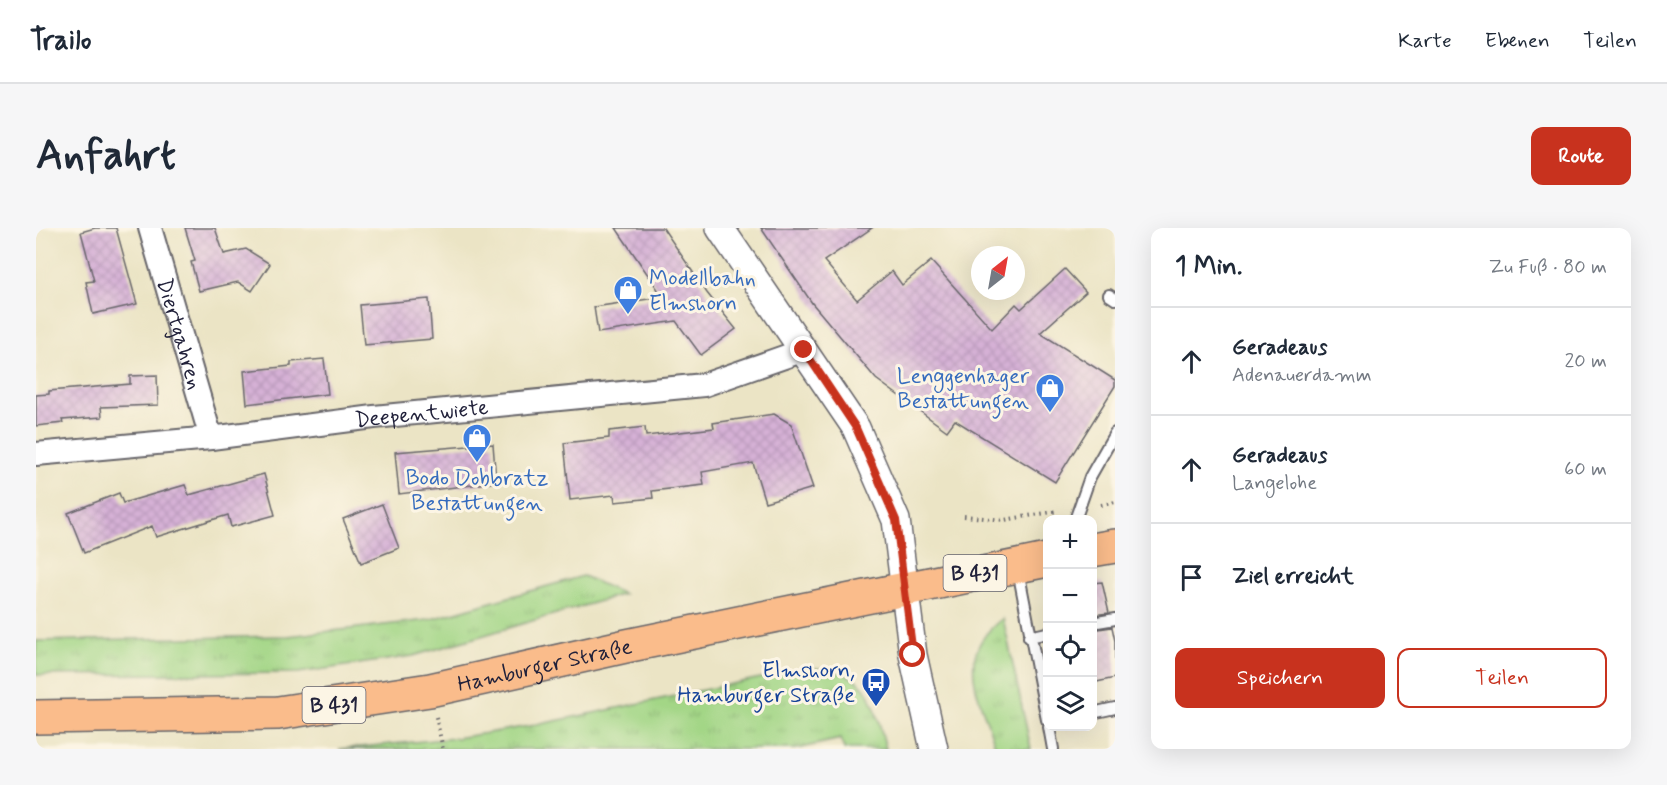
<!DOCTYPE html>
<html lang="de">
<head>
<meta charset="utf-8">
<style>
	:root { --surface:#fff; --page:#f6f6f7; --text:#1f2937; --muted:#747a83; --line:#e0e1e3; --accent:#c8321e }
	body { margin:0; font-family:Mynerve,sans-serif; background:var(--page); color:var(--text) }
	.controls { position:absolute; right:18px; bottom:18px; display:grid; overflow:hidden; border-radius:12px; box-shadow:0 6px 24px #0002 }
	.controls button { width:54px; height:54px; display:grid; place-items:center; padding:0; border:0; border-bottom:2px solid var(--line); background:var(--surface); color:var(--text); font:30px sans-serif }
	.compass { position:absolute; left:935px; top:18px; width:54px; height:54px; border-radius:50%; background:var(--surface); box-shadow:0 6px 24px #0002; rotate:31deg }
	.stop { position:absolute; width:18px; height:18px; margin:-14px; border:4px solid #c8321e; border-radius:50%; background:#fff }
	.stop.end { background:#c8321e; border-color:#fff; box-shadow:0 2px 6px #0008 }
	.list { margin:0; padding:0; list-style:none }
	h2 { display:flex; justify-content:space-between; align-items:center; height:78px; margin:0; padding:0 24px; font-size:26px }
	h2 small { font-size:20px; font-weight:400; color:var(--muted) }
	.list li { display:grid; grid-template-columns:39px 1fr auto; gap:18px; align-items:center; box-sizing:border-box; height:108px; padding:0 24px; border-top:2px solid var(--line) }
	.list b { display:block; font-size:22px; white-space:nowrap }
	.list p { margin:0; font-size:20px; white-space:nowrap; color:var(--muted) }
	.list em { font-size:20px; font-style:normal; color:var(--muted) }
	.actions { display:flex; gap:12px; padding:18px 24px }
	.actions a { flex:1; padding:14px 0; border:2px solid var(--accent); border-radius:12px; text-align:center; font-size:21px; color:var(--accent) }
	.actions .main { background:var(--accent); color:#fff }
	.icon { flex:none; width:33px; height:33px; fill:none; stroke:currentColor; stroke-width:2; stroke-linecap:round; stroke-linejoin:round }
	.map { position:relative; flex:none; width:1079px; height:521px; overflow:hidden; border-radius:12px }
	header { display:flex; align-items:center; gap:36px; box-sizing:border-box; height:84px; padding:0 30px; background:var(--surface); border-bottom:2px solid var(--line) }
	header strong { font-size:28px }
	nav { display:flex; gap:33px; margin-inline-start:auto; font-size:21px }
	.intro { display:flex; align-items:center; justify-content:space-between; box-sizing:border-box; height:144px; padding:0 36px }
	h1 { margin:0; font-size:42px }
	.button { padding:15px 27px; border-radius:12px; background:var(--accent); color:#fff; font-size:21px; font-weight:700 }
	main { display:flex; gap:36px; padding:0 36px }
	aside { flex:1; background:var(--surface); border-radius:12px; box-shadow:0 6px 24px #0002 }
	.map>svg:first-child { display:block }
	.grass { fill:url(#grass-tufts); stroke:#627c60; stroke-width:1.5 }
	.building { fill:url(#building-cross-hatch) }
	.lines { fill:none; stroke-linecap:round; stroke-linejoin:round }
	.service-casing { stroke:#68666b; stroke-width:14 }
	.minor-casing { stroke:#68666b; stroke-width:26 }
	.tertiary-casing { stroke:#68666b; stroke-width:30 }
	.primary-casing { stroke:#68666b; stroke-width:36 }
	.path { stroke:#68666b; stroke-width:4; stroke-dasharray:1.5 4.5; stroke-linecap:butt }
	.service { stroke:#fff; stroke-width:10 }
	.minor { stroke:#fff; stroke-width:22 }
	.tertiary { stroke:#fff; stroke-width:27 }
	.primary { stroke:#fabc8b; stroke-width:33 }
	.route { stroke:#c8321e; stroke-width:8 }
	.labels { text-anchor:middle; stroke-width:6; stroke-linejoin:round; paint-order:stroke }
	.shield { fill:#fcf5e5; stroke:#63616e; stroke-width:1.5 }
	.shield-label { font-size:21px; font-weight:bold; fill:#22223b }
	.shop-label { font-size:22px; fill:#366cbe; stroke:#fcf5e5; text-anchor:start }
	.street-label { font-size:22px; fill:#22223b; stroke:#fcf5e5 }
	.transit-label { font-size:22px; fill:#164399; stroke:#fcf5e5; text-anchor:end }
</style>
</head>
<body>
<header>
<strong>Trailo</strong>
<nav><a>Karte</a><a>Ebenen</a><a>Teilen</a></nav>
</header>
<div class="intro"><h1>Anfahrt</h1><a class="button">Route</a></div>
<main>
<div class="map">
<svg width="1079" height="521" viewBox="0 0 1079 521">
	<defs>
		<pattern id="grass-tufts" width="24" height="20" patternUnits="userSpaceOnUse" patternTransform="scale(1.5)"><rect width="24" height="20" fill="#a3d686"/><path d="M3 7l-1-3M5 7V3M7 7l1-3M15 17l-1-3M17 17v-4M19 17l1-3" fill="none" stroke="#8cb775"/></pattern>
		<pattern id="building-cross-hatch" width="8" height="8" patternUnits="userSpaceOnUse" patternTransform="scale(1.5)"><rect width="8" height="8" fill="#d6b1d6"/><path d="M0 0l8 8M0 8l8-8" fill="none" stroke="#b798b9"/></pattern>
	</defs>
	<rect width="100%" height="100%" fill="#fcf5e5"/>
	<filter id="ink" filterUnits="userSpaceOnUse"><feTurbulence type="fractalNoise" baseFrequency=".0167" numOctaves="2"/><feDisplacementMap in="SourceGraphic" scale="12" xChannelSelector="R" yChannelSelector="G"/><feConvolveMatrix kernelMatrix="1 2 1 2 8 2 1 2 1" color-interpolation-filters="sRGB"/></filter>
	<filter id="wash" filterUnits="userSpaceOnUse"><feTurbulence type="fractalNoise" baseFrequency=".008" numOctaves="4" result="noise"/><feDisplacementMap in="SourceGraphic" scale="24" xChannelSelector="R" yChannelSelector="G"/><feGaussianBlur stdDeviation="1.35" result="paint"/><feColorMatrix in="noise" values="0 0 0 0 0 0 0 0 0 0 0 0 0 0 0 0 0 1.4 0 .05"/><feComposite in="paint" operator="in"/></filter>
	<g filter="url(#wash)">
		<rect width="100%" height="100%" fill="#ebe4c5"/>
		<path class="grass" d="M547,348L588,366L377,428L262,445L0,447V413L252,408L392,392Z
			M967,390L995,521H960C946,470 914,430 967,390Z
			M772,440C835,442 836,468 850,521H808L805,511L760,521H303L420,510L500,497Z"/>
		<g id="blocks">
			<path class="building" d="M59,0H80L101,76L57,86L50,54L58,53L45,4Z
				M149,0H179L188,26L210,21L234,36L216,63L202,54L163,63L155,34L159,33Z
				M580,0H627L671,65L700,101L665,127L640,93L562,105L558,79L627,69Z
				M725,0H836L788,33L821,72L856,43L866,57L895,33L956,101L980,76L985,81L1029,41L1050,64L1004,105L1079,152V158L1019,254L919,192L911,203L840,151L776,75Z
				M393,71L396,111L328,117L324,77Z
				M288,131L292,166L211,176L208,143L255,138V134Z
				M121,147L122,177L65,179L66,189L26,192L27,195L0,198V167L13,166V163L94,156V148Z
				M738,186L755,196L777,260L729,274L717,235L666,244L668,257L616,263L617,270L579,274L578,267L534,272L528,215L573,210V203L609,199L610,208L678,200L677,195Z
				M457,216L460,254L363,266L359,224Z
				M228,246L239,287L195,299L192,287L120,309L116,298L48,325L32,285L83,265L87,275L149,257L153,267Z
				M346,276L363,320L325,335L307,291Z
				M1066,354L1073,385L1056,387V355Z
				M1076,399L1079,413V450L1056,455V402Z"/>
		</g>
	</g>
	<g filter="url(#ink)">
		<use href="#blocks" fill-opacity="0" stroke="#68666b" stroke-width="1.5"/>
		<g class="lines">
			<g class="service-casing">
				<path id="service" d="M1073,67L1079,71
					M1039,292L1054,249L1079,205
					M982,342L1011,492
					M1056,395L1079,391
					M993,409L1011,405
					M1056,485L1079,480
					M1013,499L1017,521"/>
			</g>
			<g class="minor-casing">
				<g id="minor">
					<path id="s1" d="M114,0L175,210"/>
					<path id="s2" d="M0,226L175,210L338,189L668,157L768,122"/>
				</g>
			</g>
			<g class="tertiary-casing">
				<path id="tertiary" d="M684,0L820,200L860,292L877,427L898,521"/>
			</g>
			<g class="primary-casing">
				<g id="primary">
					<path d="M1056,322L1079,318"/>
					<path id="s3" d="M0,489L242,485L394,462L590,418L1011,332"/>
				</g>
			</g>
			<path class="path" d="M1065,277L1079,274
				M928,288L968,292L1022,283
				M400,489L407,521"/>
			<use href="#service" class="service"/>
			<use href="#minor" class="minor"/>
			<use href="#tertiary" class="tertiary"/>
			<use href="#primary" class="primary"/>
		</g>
	</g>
	<g class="lines" filter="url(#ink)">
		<path class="route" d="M768,122L820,200L860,292L877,427"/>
	</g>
	<defs>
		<g id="shop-pin" transform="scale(1.5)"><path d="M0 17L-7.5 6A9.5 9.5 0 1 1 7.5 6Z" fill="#3f7fe0" stroke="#fcf5e5"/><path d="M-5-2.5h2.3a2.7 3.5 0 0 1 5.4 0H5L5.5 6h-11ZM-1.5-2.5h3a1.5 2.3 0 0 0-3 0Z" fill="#fff"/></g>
		<g id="bus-pin" transform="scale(1.5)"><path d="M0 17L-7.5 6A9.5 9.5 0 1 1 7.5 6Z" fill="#1a4fb4" stroke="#fcf5e5"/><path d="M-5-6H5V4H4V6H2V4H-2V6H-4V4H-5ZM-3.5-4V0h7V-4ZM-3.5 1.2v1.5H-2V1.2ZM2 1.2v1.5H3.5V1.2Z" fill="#fff"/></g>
	</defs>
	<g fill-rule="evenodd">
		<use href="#shop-pin" x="592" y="62"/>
		<use href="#shop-pin" x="1014" y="160"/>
		<use href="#shop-pin" x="441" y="210"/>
		<use href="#bus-pin" x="840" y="454"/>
	</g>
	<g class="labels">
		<g class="shield">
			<rect x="907.5" y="327" width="63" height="36" rx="4.5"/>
			<rect x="266.5" y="459" width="63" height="36" rx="4.5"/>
		</g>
		<g class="shield-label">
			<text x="939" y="352">B 431</text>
			<text x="298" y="484">B 431</text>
		</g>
		<g class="shop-label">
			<text x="613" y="57">Modellbahn<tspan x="613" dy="25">Elmshorn</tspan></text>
			<text x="993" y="155" text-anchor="end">Lenggenhager<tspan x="993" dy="25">Bestattungen</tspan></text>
			<text x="441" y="257" text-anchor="middle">Bodo Dobbratz<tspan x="441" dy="25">Bestattungen</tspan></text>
		</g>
		<g class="street-label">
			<text dy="8" stroke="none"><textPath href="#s1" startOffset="110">Diertgahren</textPath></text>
			<text dy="8" stroke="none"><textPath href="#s2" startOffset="388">Deepentwiete</textPath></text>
			<text dy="8" stroke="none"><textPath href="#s3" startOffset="513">Hamburger Straße</textPath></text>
		</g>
		<g class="transit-label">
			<text x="819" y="449">Elmshorn,<tspan x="819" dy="25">Hamburger Straße</tspan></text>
		</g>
	</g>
</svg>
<div class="controls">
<button>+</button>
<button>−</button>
<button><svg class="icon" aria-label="locate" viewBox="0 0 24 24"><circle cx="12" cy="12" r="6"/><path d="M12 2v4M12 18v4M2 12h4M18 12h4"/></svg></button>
<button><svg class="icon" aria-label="layers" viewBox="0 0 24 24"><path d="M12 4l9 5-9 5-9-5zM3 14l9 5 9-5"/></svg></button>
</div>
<svg class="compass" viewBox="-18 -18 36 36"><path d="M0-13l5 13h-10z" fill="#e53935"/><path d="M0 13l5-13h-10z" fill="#747a83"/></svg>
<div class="stop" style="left:877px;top:427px"></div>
<div class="stop end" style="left:768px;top:122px"></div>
</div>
<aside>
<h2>1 Min.<small>Zu Fuß · 80 m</small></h2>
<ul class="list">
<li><svg class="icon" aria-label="ahead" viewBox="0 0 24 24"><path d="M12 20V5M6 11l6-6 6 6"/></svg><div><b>Geradeaus</b><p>Adenauerdamm</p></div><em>20 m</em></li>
<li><svg class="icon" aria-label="ahead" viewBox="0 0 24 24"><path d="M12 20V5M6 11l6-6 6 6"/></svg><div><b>Geradeaus</b><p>Langelohe</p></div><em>60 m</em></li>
<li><svg class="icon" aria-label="arrive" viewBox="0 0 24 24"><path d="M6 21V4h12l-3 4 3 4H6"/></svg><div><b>Ziel erreicht</b></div></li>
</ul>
<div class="actions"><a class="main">Speichern</a><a>Teilen</a></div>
</aside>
</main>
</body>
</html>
